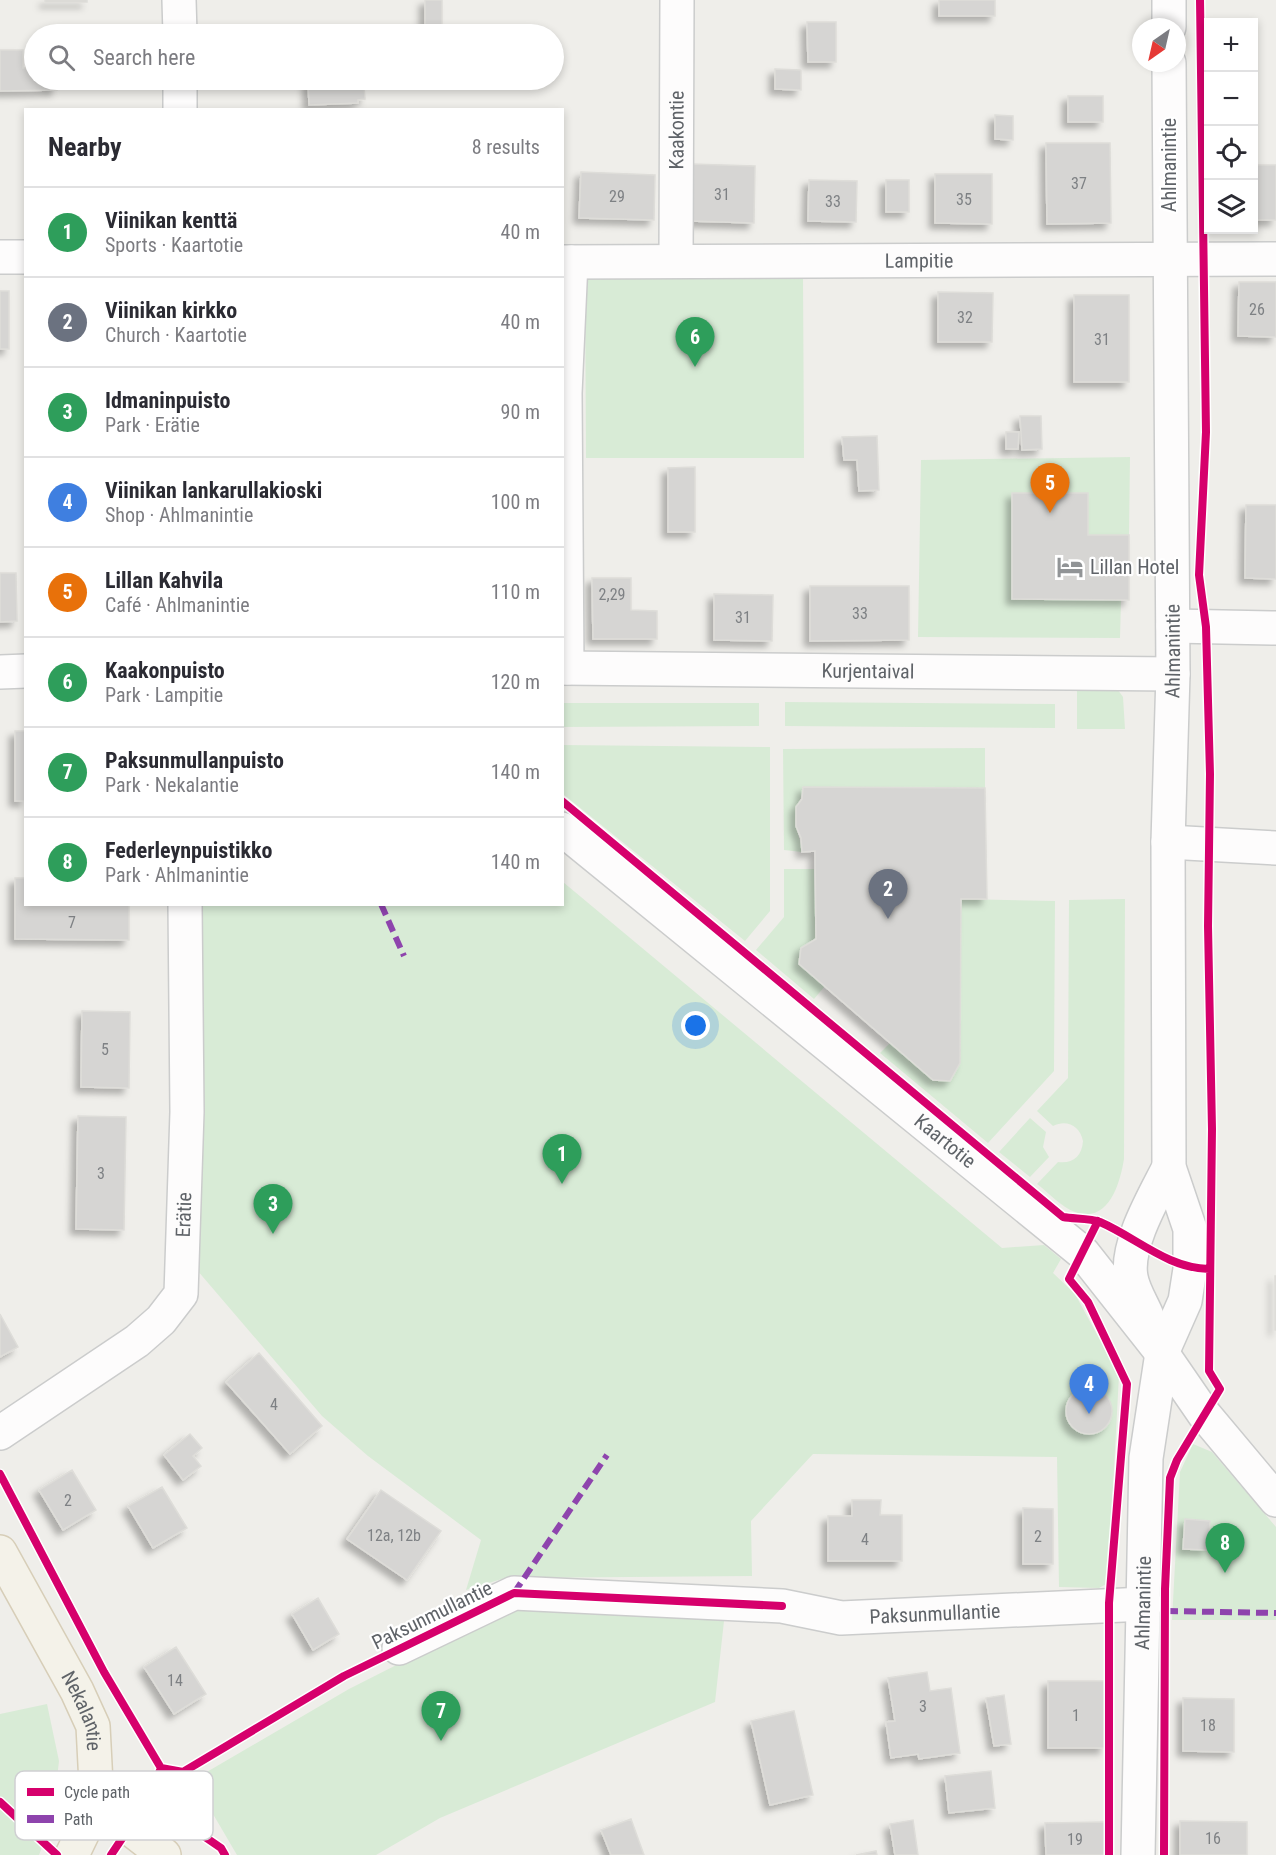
<!DOCTYPE html>
<html lang="en">
<head>
<meta charset="utf-8">
<style>
	:root { --surface:#fff; --page:#f7f7f7; --text:#2b2b33; --muted:#7c7c81; --line:#e1e1e2; --accent:#0b8043 }
	body { margin:0; font-family:"Roboto Condensed",sans-serif; background:var(--page); color:var(--text) }
	.controls { position:absolute; right:18px; top:18px; display:grid; overflow:hidden; border-radius:0px; box-shadow:0 3px 9px #0003 }
	.controls button { width:54px; height:54px; display:grid; place-items:center; padding:0; border:0; border-bottom:2px solid var(--line); background:var(--surface); color:var(--text); font:30px sans-serif }
	.compass { position:absolute; left:1132px; top:18px; width:54px; height:54px; border-radius:50%; background:var(--surface); box-shadow:0 3px 9px #0003; rotate:214deg }
	.you { position:absolute; left:696px; top:1026px; width:21px; height:21px; margin:-15px; border:4px solid #fff; border-radius:50%; background:#1a73e8; box-shadow:0 0 0 9px #1a73e833 }
	.badge { display:grid; place-items:center; width:39px; height:39px; border-radius:50%; background:var(--accent); color:#fff; font-size:20px; font-weight:700 }
	.pin { position:absolute; translate:-50% -50px; filter:drop-shadow(0 2px 3px #0008) }
	.pin::after { content:''; position:absolute; top:32px; width:21px; height:18px; background:inherit; clip-path:polygon(0 0,100% 0,50% 100%) }
	.list { margin:0; padding:0; list-style:none }
	h2 { display:flex; justify-content:space-between; align-items:center; height:78px; margin:0; padding:0 24px; font-size:26px }
	h2 small { font-size:20px; font-weight:400; color:var(--muted) }
	.list li { display:grid; grid-template-columns:39px 1fr auto; gap:18px; align-items:center; box-sizing:border-box; height:90px; padding:0 24px; border-top:2px solid var(--line) }
	.list b { display:block; font-size:22px; white-space:nowrap }
	.list p { margin:0; font-size:20px; white-space:nowrap; color:var(--muted) }
	.list em { font-size:20px; font-style:normal; color:var(--muted) }
	.icon { flex:none; width:33px; height:33px; fill:none; stroke:currentColor; stroke-width:2; stroke-linecap:round; stroke-linejoin:round }
	.map { position:relative; flex:none; width:1276px; height:1855px; overflow:hidden }
	.search { position:absolute; background:var(--surface); box-shadow:0 3px 9px #0003; left:24px; top:24px; width:540px; height:66px; display:flex; align-items:center; gap:15px; box-sizing:border-box; padding:0 21px; border-radius:33px; color:var(--muted); font-size:22px }
	.panel { position:absolute; background:var(--surface); box-shadow:0 3px 9px #0003; left:24px; top:108px; width:540px; height:798px; border-radius:0px }
	.map>svg:first-child { display:block }
	.green { fill:#d8ebd6 }
	.building { fill:#d6d5d3; stroke:#deddd9; stroke-width:1.5; filter:url(#shadow) }
	.lines { fill:none; stroke-linecap:round; stroke-linejoin:round }
	.minor-casing { stroke:#cbcccc; stroke-width:36 }
	.major-casing { stroke:#d7ceb8; stroke-width:36 }
	.minor { stroke:#fdfcfc; stroke-width:33 }
	.major { stroke:#f4f2e9; stroke-width:33 }
	.quiet { stroke:#8e44ad; stroke-width:6; stroke-dasharray:12 6; stroke-linecap:butt }
	.cycleway-casing { stroke:#fff; stroke-width:11 }
	.cycleway { stroke:#d6006c; stroke-width:8 }
	.labels { text-anchor:middle; stroke-width:4.5; stroke-linejoin:round; paint-order:stroke }
	.number-label { font-size:16px; fill:#7e8184 }
	.street-label { font-size:20px; fill:#5f6368; stroke:#fff }
	.poi-label { font-size:20px; fill:#5f6368; stroke:#fff; text-anchor:start }
	.key { fill:#fff; stroke:#cfd0d2; stroke-width:1.5 }
	.key-label { font-size:16px; fill:#5f6368 }
</style>
</head>
<body>
<div class="map">
<svg width="1276" height="1855" viewBox="0 0 1276 1855">
	<defs>
		<filter id="shadow"><feDropShadow dx="-5.5" dy="5.5" stdDeviation="3" flood-color="#0004"/></filter>
	</defs>
	<rect width="100%" height="100%" fill="#efeeea"/>
	<path class="green" d="M803,275L804,458H586L585,276Z
		M1130,457L1129,535H1088V493H1012V599L1121,600L1120,638L918,637L921,460Z
		M1077,683L1118,690L1123,697L1125,729H1077Z
		M785,702L1055,704V728L785,726Z
		M563,703H759V726L563,727Z
		M562,745L770,747V911L745,941L563,794Z
		M985,748V788L803,787C802,800 794,810 796,824C797,834 801,840 802,852L784,850L783,749Z
		M784,869H814L816,939L801,948L799,964L825,986L814,999L756,950L784,917Z
		M563,882L1002,1248L1044,1245L1061,1259L1053,1273L1075,1294L1119,1375L1108,1583L1099,1588L1059,1587L1057,1457L813,1454L751,1521L752,1576L505,1578L466,1590L481,1540L368,1456L322,1416L197,1270L201,905L562,904Z
		M961,899L1055,901L1054,1071L988,1143L880,1053L890,1043L933,1080H951L960,1063Z
		M1125,899L1124,1159C1120,1183 1109,1224 1075,1212C1061,1207 1049,1193 1037,1184L1058,1162C1072,1164 1082,1157 1083,1141C1080,1126 1067,1119 1053,1126L1037,1111L1068,1078L1069,900Z
		M1030,1118L1046,1132L1043,1147L1049,1157L1030,1177L999,1152Z
		M1193,1444L1212,1452L1276,1527V1620H1172L1180,1472Z
		M519,1603L725,1612L715,1702L440,1818L376,1855H237L193,1780L349,1689Z
		M47,1704L59,1761L52,1822L39,1855H0V1714Z"/>
	<path class="building" d="M45,0H87V2H45Z
		M425,0H442V34H425Z
		M939,0H995V16H939Z
		M807,22H836V62H808Z
		M0,50H23V68H34V80H57V90L0,91Z
		M775,69L801,70V90L775,89Z
		M308,80H357L358,85H364L365,99L358,100V103L309,105Z
		M1068,96H1103V122H1068Z
		M995,115L1013,116V140L995,139Z
		M1046,143H1110L1111,223L1047,224Z
		M691,164L755,166L754,223L690,221Z
		M1254,165H1276V220H1254Z
		M581,172L655,175L654,220L579,218Z
		M935,174H992V224L935,223Z
		M809,180L857,181L856,222L808,221Z
		M886,180H909V212H886Z
		M1239,282H1276V337L1238,336Z
		M0,291H9V349H0Z
		M938,292L993,293L992,342H938Z
		M1074,295H1129V382H1074Z
		M1020,416H1041L1042,449L1022,450Z
		M1006,432H1019L1018,449H1006Z
		M877,436L879,490L859,491L857,460H844L842,437Z
		M695,467V532H668V468Z
		M1012,493H1088V535H1129V600L1012,599Z
		M1246,505H1276V579L1245,578Z
		M0,573H16L17,621L0,622Z
		M592,578H631V610L657,611V639H593Z
		M810,586H909V640L810,641Z
		M714,594L773,595L772,641L714,640Z
		M15,731H26V801H15Z
		M803,787L985,788L987,899H961L960,1063L950,1081L933,1080L799,964L801,948L816,939L815,851L802,852L801,838L796,826V807L802,799Z
		M15,878H26V904H129V940L15,939Z
		M82,1011L130,1012L129,1088L81,1087Z
		M78,1116L126,1117L124,1230L76,1229Z
		M1275,1276H1276V1330H1275Z
		M0,1314L18,1347L0,1357Z
		M259,1353L322,1426L290,1454L226,1382Z
		M1066 1411a23 23 0 1 1 46 0a23 23 0 1 1-46 0Z
		M190,1434L202,1448L193,1456L201,1466L183,1480L164,1455Z
		M72,1470L96,1510L63,1530L39,1490Z
		M162,1487L187,1528L153,1548L128,1506Z
		M381,1490L441,1531L407,1580L347,1539Z
		M852,1500H881L880,1515H902V1561H828V1516H852Z
		M1023,1508L1053,1509V1564H1023Z
		M1185,1519L1210,1521L1208,1550L1183,1549Z
		M318,1598L339,1634L313,1650L292,1614Z
		M176,1647L206,1694L174,1714L144,1667Z
		M927,1672L930,1691L951,1688L960,1753L919,1759L918,1754L891,1758L886,1722L895,1721L888,1678Z
		M1048,1681H1104L1105,1748H1048Z
		M1004,1695L1011,1744L994,1746L986,1698Z
		M1183,1698L1234,1699V1752L1183,1751Z
		M794,1711L813,1795L770,1805L751,1721Z
		M991,1771L995,1808L949,1813L945,1776Z
		M631,1819L644,1855H611L601,1830Z
		M913,1820L918,1855H895L890,1824Z
		M1180,1821L1247,1822V1855H1180Z
		M1105,1822L1106,1855H1046L1045,1823Z
		M876,1851L877,1855H856Z"/>
	<g class="lines">
		<g class="minor-casing">
			<g id="minor">
				<path d="M179,0L180,34"/>
				<path d="M1169,0V27"/>
				<path d="M180,80V110"/>
				<path d="M0,257H26"/>
				<path id="s1" d="M676,260L677,0"/>
				<path id="s2" d="M562,262L1276,259"/>
				<path d="M1173,626L1276,628"/>
				<path id="s3" d="M562,668L1173,674"/>
				<path d="M567,668L565,393L571,262"/>
				<path d="M0,672L26,671"/>
				<path id="s4" d="M562,829L1083,1253L1162,1353L1204,1414L1276,1500"/>
				<path d="M1168,842L1276,848"/>
				<path d="M1147,1316C1142,1304 1133,1290 1131,1277C1125,1245 1155,1195 1169,1167"/>
				<path id="s5" d="M0,1433L137,1341L161,1320L181,1294L187,1112L185,904"/>
				<path id="s6" d="M399,1648L514,1593L782,1606L841,1618L1145,1604"/>
				<path id="s7" d="M1138,1855L1146,1458L1162,1353L1185,1301L1190,1269V1229L1169,1167L1168,842L1173,674L1169,63"/>
			</g>
		</g>
		<g class="major-casing">
			<g id="major">
				<path id="s8" d="M0,1552L77,1691L93,1726L97,1803L72,1855"/>
				<path d="M97,1803L164,1855"/>
			</g>
		</g>
		<use href="#minor" class="minor"/>
		<use href="#major" class="major"/>
		<path class="quiet" d="M381,904L404,956
			M514,1593L607,1455
			M1166,1611L1276,1613"/>
		<g class="cycleway-casing">
			<path id="cycleway" d="M562,801L1063,1217C1074,1219 1090,1218 1100,1222C1137,1238 1167,1268 1209,1269
				M1098,1221L1069,1279L1088,1302L1127,1384L1109,1603V1855
				M0,1474L104,1672L161,1768L205,1837L221,1848L225,1855
				M161,1768L183,1772L344,1676L514,1593L782,1606
				M0,1802L57,1855
				M111,1855L147,1801L161,1768
				M1164,1855L1165,1589L1170,1478L1177,1460L1220,1389L1209,1371L1212,1129L1208,926L1210,774L1206,627L1199,575L1206,432L1200,0"/>
		</g>
		<use href="#cycleway" class="cycleway"/>
	</g>
	<defs>
		<g id="hotel-bare" transform="scale(2.07)"><path d="M-6-4.5h1.5V1H6V5H4.5V3h-9V5H-6ZM-4 0a1.8 1.8 0 1 1 3.6 0ZM.5 0V-2.5h3Q6-2.5 6 0Z" fill="#919496" stroke="#fff" stroke-width="2.5" paint-order="stroke"/></g>
	</defs>
	<g fill-rule="evenodd">
		<use href="#hotel-bare" x="1070" y="567"/>
	</g>
	<g class="labels">
		<g class="number-label">
			<text x="1079" y="189">37</text>
			<text x="722" y="200">31</text>
			<text x="617" y="202">29</text>
			<text x="964" y="205">35</text>
			<text x="833" y="207">33</text>
			<text x="1257" y="315">26</text>
			<text x="965" y="323">32</text>
			<text x="1102" y="345">31</text>
			<text x="612" y="600">2,29</text>
			<text x="860" y="619">33</text>
			<text x="743" y="623">31</text>
			<text x="72" y="928">7</text>
			<text x="105" y="1055">5</text>
			<text x="101" y="1179">3</text>
			<text x="274" y="1410">4</text>
			<text x="68" y="1506">2</text>
			<text x="394" y="1541">12a, 12b</text>
			<text x="1038" y="1542">2</text>
			<text x="865" y="1545">4</text>
			<text x="175" y="1686">14</text>
			<text x="923" y="1712">3</text>
			<text x="1076" y="1721">1</text>
			<text x="1208" y="1731">18</text>
			<text x="1213" y="1844">16</text>
			<text x="1075" y="1845">19</text>
		</g>
		<g class="street-label">
			<text dy="7" stroke="none"><textPath href="#s1" startOffset="130">Kaakontie</textPath></text>
			<text transform="translate(1169 165) rotate(-90)" y="7">Ahlmanintie</text>
			<text dy="7" stroke="none"><textPath href="#s2" startOffset="357">Lampitie</textPath></text>
			<text dy="7" stroke="none"><textPath href="#s7" startOffset="1214">Ahlmanintie</textPath></text>
			<text dy="7" stroke="none"><textPath href="#s3" startOffset="306">Kurjentaival</textPath></text>
			<text dy="7" stroke="none"><textPath href="#s4" startOffset="494">Kaartotie</textPath></text>
			<text dy="7" stroke="none"><textPath href="#s5" startOffset="309">Erätie</textPath></text>
			<text dy="7" stroke="none"><textPath href="#s7" startOffset="252">Ahlmanintie</textPath></text>
			<text dy="7" stroke="none"><textPath href="#s6" startOffset="550">Paksunmullantie</textPath></text>
			<text transform="translate(432 1615) rotate(-26)" y="7">Paksunmullantie</text>
			<text dy="7" stroke="none"><textPath href="#s8" startOffset="180">Nekalantie</textPath></text>
		</g>
		<g class="poi-label">
			<text x="1090" y="574">Lillan Hotel</text>
		</g>
	</g>
	<rect x="15" y="1771" width="198" height="69" rx="9" class="key"/>
	<rect x="27" y="1788" width="27" height="8" fill="#d6006c"/>
	<rect x="27" y="1815" width="27" height="8" fill="#8e44ad"/>
	<g class="key-label">
		<text x="64" y="1798">Cycle path</text>
		<text x="64" y="1825">Path</text>
	</g>
</svg>
<div class="controls">
<button>+</button>
<button>−</button>
<button><svg class="icon" aria-label="locate" viewBox="0 0 24 24"><circle cx="12" cy="12" r="6"/><path d="M12 2v4M12 18v4M2 12h4M18 12h4"/></svg></button>
<button><svg class="icon" aria-label="layers" viewBox="0 0 24 24"><path d="M12 4l9 5-9 5-9-5zM3 14l9 5 9-5"/></svg></button>
</div>
<svg class="compass" viewBox="-18 -18 36 36"><path d="M0-13l5 13h-10z" fill="#e53935"/><path d="M0 13l5-13h-10z" fill="#7c7c81"/></svg>
<div class="you"></div>
<div class="pin badge" style="left:562px;top:1184px;background:#2e9e5b">1</div>
<div class="pin badge" style="left:888px;top:919px;background:#6b7280">2</div>
<div class="pin badge" style="left:273px;top:1234px;background:#2e9e5b">3</div>
<div class="pin badge" style="left:1089px;top:1414px;background:#3f7fe0">4</div>
<div class="pin badge" style="left:1050px;top:513px;background:#e8710a">5</div>
<div class="pin badge" style="left:695px;top:367px;background:#2e9e5b">6</div>
<div class="pin badge" style="left:441px;top:1741px;background:#2e9e5b">7</div>
<div class="pin badge" style="left:1225px;top:1573px;background:#2e9e5b">8</div>
<div class="search"><svg class="icon" aria-label="search" viewBox="0 0 24 24"><circle cx="10" cy="10" r="6"/><path d="M15 15l6 6"/></svg>Search here</div>
<section class="panel">
<h2>Nearby<small>8 results</small></h2>
<ul class="list">
<li><span class="badge" style="background:#2e9e5b">1</span><div><b>Viinikan kenttä</b><p>Sports · Kaartotie</p></div><em>40 m</em></li>
<li><span class="badge" style="background:#6b7280">2</span><div><b>Viinikan kirkko</b><p>Church · Kaartotie</p></div><em>40 m</em></li>
<li><span class="badge" style="background:#2e9e5b">3</span><div><b>Idmaninpuisto</b><p>Park · Erätie</p></div><em>90 m</em></li>
<li><span class="badge" style="background:#3f7fe0">4</span><div><b>Viinikan lankarullakioski</b><p>Shop · Ahlmanintie</p></div><em>100 m</em></li>
<li><span class="badge" style="background:#e8710a">5</span><div><b>Lillan Kahvila</b><p>Café · Ahlmanintie</p></div><em>110 m</em></li>
<li><span class="badge" style="background:#2e9e5b">6</span><div><b>Kaakonpuisto</b><p>Park · Lampitie</p></div><em>120 m</em></li>
<li><span class="badge" style="background:#2e9e5b">7</span><div><b>Paksunmullanpuisto</b><p>Park · Nekalantie</p></div><em>140 m</em></li>
<li><span class="badge" style="background:#2e9e5b">8</span><div><b>Federleynpuistikko</b><p>Park · Ahlmanintie</p></div><em>140 m</em></li>
</ul>
</section>
</div>
</body>
</html>
